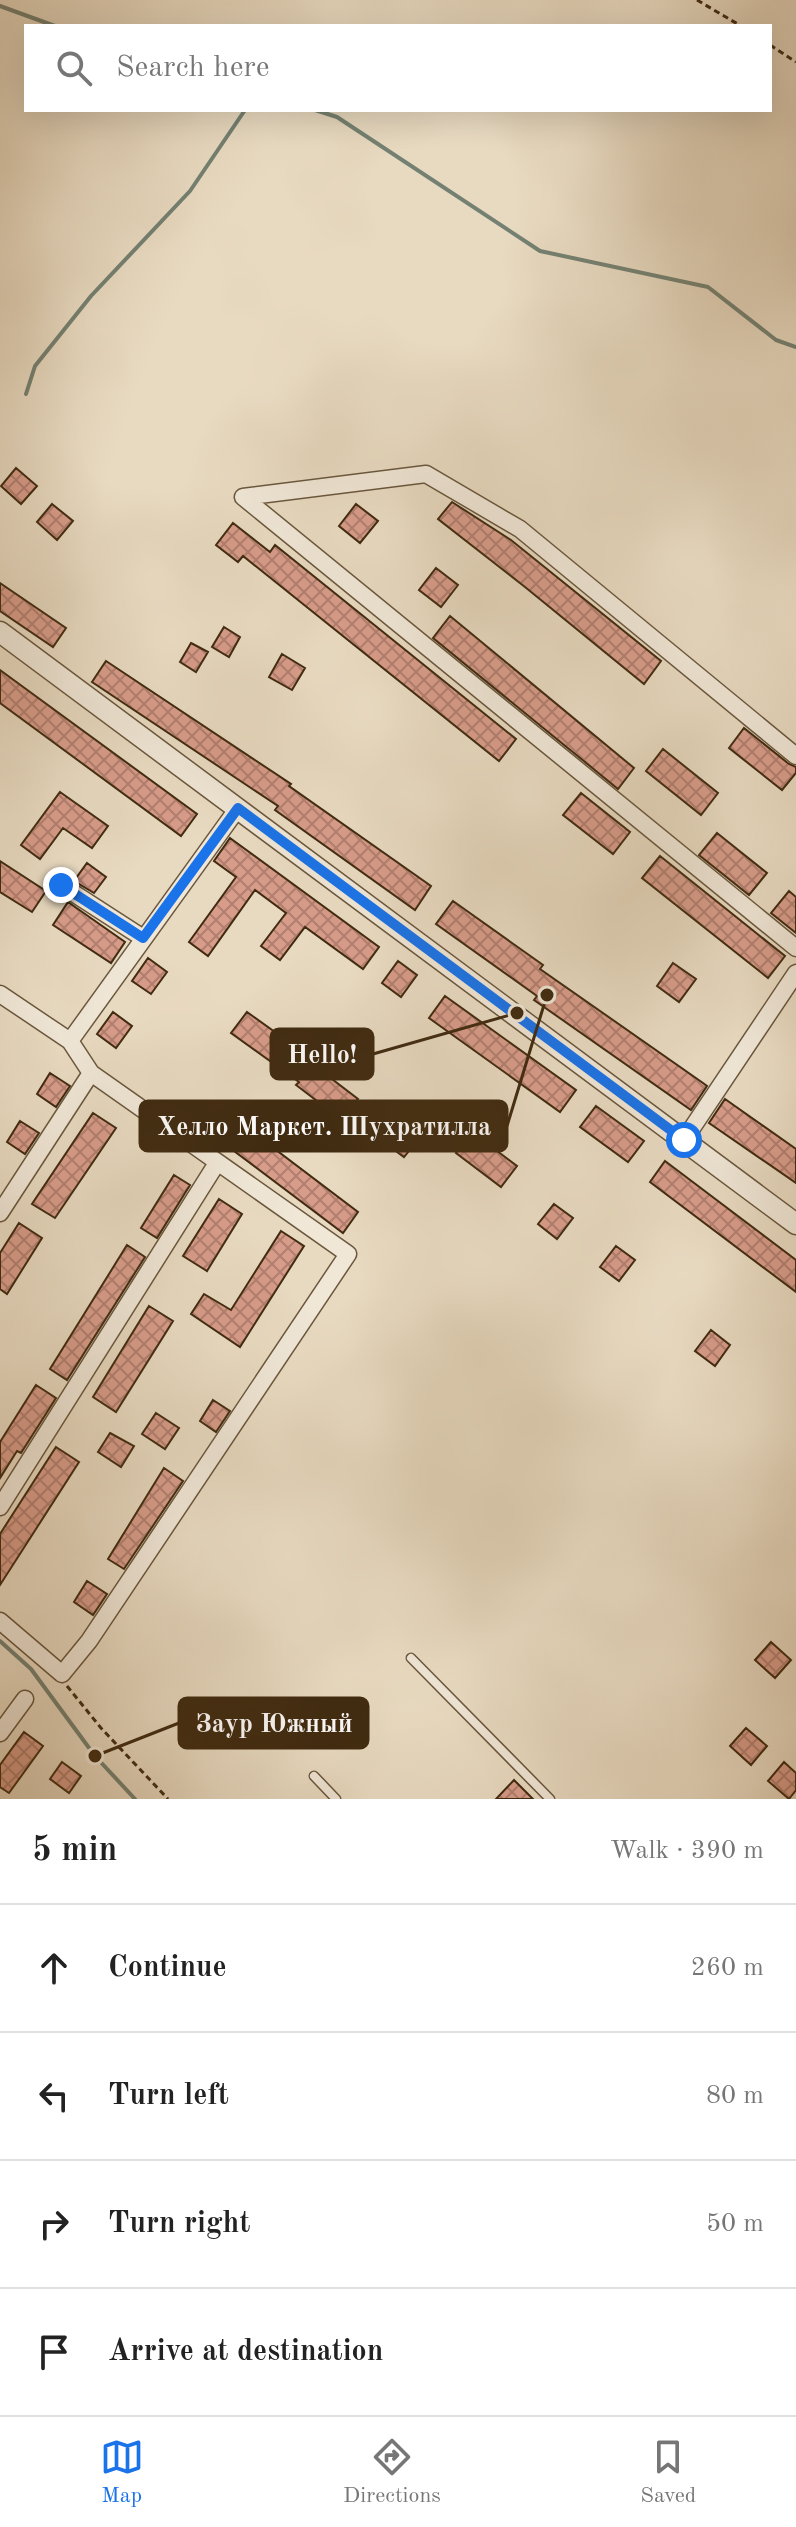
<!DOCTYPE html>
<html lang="en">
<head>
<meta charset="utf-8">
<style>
	:root { --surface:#fff; --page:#f6f6f6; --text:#222; --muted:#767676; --line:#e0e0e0; --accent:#1a73e8 }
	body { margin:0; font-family:"Old Standard TT",serif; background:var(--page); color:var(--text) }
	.stop { position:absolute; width:24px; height:24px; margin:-18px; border:6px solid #1a73e8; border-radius:50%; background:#fff }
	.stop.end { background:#1a73e8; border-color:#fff; box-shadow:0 2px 8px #0008 }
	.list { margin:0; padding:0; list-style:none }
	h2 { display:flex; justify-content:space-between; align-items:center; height:104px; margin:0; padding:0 32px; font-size:34px }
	h2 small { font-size:26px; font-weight:400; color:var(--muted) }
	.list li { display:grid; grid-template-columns:52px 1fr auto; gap:24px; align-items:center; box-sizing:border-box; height:128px; padding:0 32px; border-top:2px solid var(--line) }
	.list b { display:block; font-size:30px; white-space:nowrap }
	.list em { font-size:26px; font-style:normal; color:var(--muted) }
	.icon { flex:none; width:44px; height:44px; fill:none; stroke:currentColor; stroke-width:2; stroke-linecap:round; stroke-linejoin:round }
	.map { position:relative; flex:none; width:796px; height:1799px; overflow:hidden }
	.search { position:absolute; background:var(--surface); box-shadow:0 8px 32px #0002; left:24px; right:24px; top:24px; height:88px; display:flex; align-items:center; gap:20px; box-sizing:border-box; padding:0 28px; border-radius:0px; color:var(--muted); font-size:30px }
	.sheet { height:616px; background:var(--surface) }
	nav { display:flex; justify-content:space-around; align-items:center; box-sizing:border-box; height:112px; border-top:2px solid var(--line); background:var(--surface); font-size:22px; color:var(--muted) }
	nav a { display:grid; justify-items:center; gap:4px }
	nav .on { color:var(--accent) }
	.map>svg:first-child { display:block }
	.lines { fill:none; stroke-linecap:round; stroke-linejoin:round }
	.stream { stroke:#748172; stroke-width:4 }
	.building { fill:url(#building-cross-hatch); stroke:#402b11; stroke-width:2 }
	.service-casing { stroke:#6a573d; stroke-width:11 }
	.minor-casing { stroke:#6a573d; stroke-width:19 }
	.tertiary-casing { stroke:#6a573d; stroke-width:23 }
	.path { stroke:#402b11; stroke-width:3; stroke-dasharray:6 4; stroke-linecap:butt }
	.service { stroke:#f0e7d7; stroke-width:8 }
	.minor { stroke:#f0e7d7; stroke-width:16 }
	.tertiary { stroke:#f0e7d7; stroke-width:20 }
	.route { stroke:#1a73e8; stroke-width:10 }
	.leader { fill:none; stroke:#402b11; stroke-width:3 }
	.callout-dot { fill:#402b11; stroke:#f0e7d7; stroke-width:3 }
	.callout { fill:#402b11; stroke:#402b11; stroke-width:3 }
	.callout-label { font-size:26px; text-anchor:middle; font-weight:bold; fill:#fff }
</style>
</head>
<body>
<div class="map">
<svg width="796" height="1799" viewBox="0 0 796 1799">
	<defs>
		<pattern id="building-cross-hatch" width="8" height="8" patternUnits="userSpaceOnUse" patternTransform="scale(2)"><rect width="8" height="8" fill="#d89c8a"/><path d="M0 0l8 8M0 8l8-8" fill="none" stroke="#b17f6f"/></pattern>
	</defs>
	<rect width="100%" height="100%" fill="#e8dac1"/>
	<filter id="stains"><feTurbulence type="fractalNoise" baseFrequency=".0025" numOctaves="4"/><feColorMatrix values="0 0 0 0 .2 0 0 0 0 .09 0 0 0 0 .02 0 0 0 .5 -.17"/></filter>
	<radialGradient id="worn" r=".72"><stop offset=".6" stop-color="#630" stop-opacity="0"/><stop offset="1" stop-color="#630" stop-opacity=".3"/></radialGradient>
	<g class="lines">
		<path class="stream" d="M0,6L55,26
			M315,110L337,117L540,251L708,287L776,340L796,347
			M26,394L35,366L91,296L190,191L245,110
			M0,1641L31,1669L95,1756L135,1799"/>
	</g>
	<path class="building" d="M16,468L37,486L21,504L1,486Z
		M452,502L511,540L661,661L644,684L525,587L438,519Z
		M52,504L73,521L57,540L37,522Z
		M356,504L378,521L360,543L339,526Z
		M233,523L270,552L275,545L516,739L499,761L243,556L238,562L216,545Z
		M436,568L458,585L441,607L419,590Z
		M0,583L66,628L53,647L0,611Z
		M450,616L634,768L618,789L433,638Z
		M224,627L240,637L229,657L212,647Z
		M191,643L208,652L196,672L180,662Z
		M282,654L305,668L292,690L269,677Z
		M106,661L291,784L289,786L431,886L415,910L275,810L278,806L92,682Z
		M0,670L197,814L181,836L0,703Z
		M744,728L789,764L796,767V773L782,790L729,748Z
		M663,749L718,793L701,815L646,771Z
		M60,792L108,826L92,848L63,828L40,859L21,845Z
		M581,793L630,832L613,854L563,815Z
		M717,833L767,873L749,895L699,855Z
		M230,838L379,947L363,969L305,927L280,960L261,946L286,913L255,890L208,956L189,942L236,877L214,861Z
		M660,856L785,956L768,978L642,878Z
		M0,861L46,891L32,912L0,892Z
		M87,863L106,877L94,893L74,881Z
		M789,891L796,897V933L771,913Z
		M453,901L543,965L540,969L703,1083L707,1086L691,1110L534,1000L537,996L436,924Z
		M68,902L125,942L111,963L53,925Z
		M148,958L167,972L151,994L132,981Z
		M398,961L417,975L401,997L382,983Z
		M673,963L696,979L679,1002L657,986Z
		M445,996L576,1090L560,1112L429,1018Z
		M113,1012L132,1026L116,1048L97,1034Z
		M247,1012L300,1050L298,1053L358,1099L342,1120L296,1085L299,1082L231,1033Z
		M50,1073L70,1086L56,1107L37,1094Z
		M725,1099L796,1149V1183L709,1123Z
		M218,1106L358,1212L343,1233L202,1127Z
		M596,1106L644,1141L628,1162L580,1127Z
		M93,1113L116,1128L55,1218L32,1204Z
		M20,1121L39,1133L25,1154L7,1142Z
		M401,1122L420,1137L404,1157L385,1143Z
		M472,1132L517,1166L501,1187L456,1153Z
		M665,1161L796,1260V1292L650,1182Z
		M174,1175L190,1185L157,1238L141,1228Z
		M219,1199L242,1214L207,1271L183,1256Z
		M554,1204L573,1218L557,1239L538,1224Z
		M19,1223L42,1238L7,1294L0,1289V1253Z
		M281,1231L304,1246L240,1347L191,1314L204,1294L231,1310Z
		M127,1245L145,1257L67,1380L50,1369Z
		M616,1246L635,1260L619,1281L600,1267Z
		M149,1306L173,1321L116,1412L93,1397Z
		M711,1330L730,1345L715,1366L695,1351Z
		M36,1385L56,1398L21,1453L17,1451L0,1478V1442Z
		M213,1400L230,1411L216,1432L200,1421Z
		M156,1413L179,1428L165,1449L142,1434Z
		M110,1433L134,1446L121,1467L98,1452Z
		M56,1447L79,1462L0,1585V1534Z
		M164,1468L183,1481L124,1569L108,1559Z
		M87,1581L107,1594L93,1615L74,1602Z
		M771,1642L791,1660L775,1678L755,1660Z
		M746,1728L767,1746L751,1765L730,1746Z
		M24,1732L43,1746L9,1793L0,1787V1765Z
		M62,1762L81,1776L69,1793L50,1779Z
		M784,1762L796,1773V1790L789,1799L768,1781Z
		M514,1780L533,1799H496Z"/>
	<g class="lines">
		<g class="service-casing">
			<path id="service" d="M411,1658L550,1799
				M314,1776L336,1799"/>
		</g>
		<g class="minor-casing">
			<path id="minor" d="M243,497L796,948
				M243,497L426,474L520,529L796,756
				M61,885L143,938
				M0,994L70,1041L91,1073L348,1254L89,1641L62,1674L0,1621
				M70,1041L238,808
				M684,1140L796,973
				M0,1213L91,1073
				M0,1507L217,1163
				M0,1733L25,1699"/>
		</g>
		<g class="tertiary-casing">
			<path id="tertiary" d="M0,632L796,1224"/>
		</g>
		<path class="path" d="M697,0L741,26
			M770,45L796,62
			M67,1686L101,1728L168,1799"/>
		<use href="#service" class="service"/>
		<use href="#minor" class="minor"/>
		<use href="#tertiary" class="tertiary"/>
	</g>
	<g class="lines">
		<path class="route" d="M61,885L143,938L238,808L684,1140"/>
	</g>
	<path class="leader" d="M517 1013L373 1054M547 995L507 1126M95 1756L179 1723"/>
	<g class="callout-dot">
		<circle cx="517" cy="1013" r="8"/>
		<circle cx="547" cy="995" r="8"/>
		<circle cx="95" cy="1756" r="8"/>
	</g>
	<g class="callout">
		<rect x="271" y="1029" width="102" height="50" rx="8"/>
		<rect x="140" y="1101" width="367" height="50" rx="8"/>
		<rect x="179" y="1698" width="189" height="50" rx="8"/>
	</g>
	<g class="callout-label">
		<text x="322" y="1063">Hello!</text>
		<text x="324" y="1135">Хелло Маркет. Шухратилла</text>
		<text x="274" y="1732">Заур Южный</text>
	</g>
	<rect width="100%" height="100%" filter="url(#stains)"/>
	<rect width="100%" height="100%" fill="url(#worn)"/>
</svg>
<div class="stop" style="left:684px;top:1140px"></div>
<div class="stop end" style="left:61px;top:885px"></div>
<div class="search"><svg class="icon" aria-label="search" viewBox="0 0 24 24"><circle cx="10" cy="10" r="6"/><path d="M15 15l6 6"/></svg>Search here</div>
</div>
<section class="sheet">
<h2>5 min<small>Walk · 390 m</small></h2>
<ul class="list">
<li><svg class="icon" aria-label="ahead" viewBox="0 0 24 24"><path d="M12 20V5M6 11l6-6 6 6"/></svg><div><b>Continue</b></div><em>260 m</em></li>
<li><svg class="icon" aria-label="left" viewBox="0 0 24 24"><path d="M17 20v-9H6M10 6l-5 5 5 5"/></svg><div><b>Turn left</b></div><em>80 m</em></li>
<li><svg class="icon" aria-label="right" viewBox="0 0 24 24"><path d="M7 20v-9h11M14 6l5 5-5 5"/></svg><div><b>Turn right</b></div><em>50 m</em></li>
<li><svg class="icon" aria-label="arrive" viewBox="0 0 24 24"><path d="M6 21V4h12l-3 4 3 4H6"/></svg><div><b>Arrive at destination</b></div></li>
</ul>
</section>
<nav>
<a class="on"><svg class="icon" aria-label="map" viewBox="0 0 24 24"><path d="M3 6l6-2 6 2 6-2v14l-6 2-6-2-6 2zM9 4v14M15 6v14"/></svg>Map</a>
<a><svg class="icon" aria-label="directions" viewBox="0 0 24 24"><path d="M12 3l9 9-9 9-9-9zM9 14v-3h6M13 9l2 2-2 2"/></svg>Directions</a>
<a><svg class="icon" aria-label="saved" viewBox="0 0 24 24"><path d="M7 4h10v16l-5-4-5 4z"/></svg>Saved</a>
</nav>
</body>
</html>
